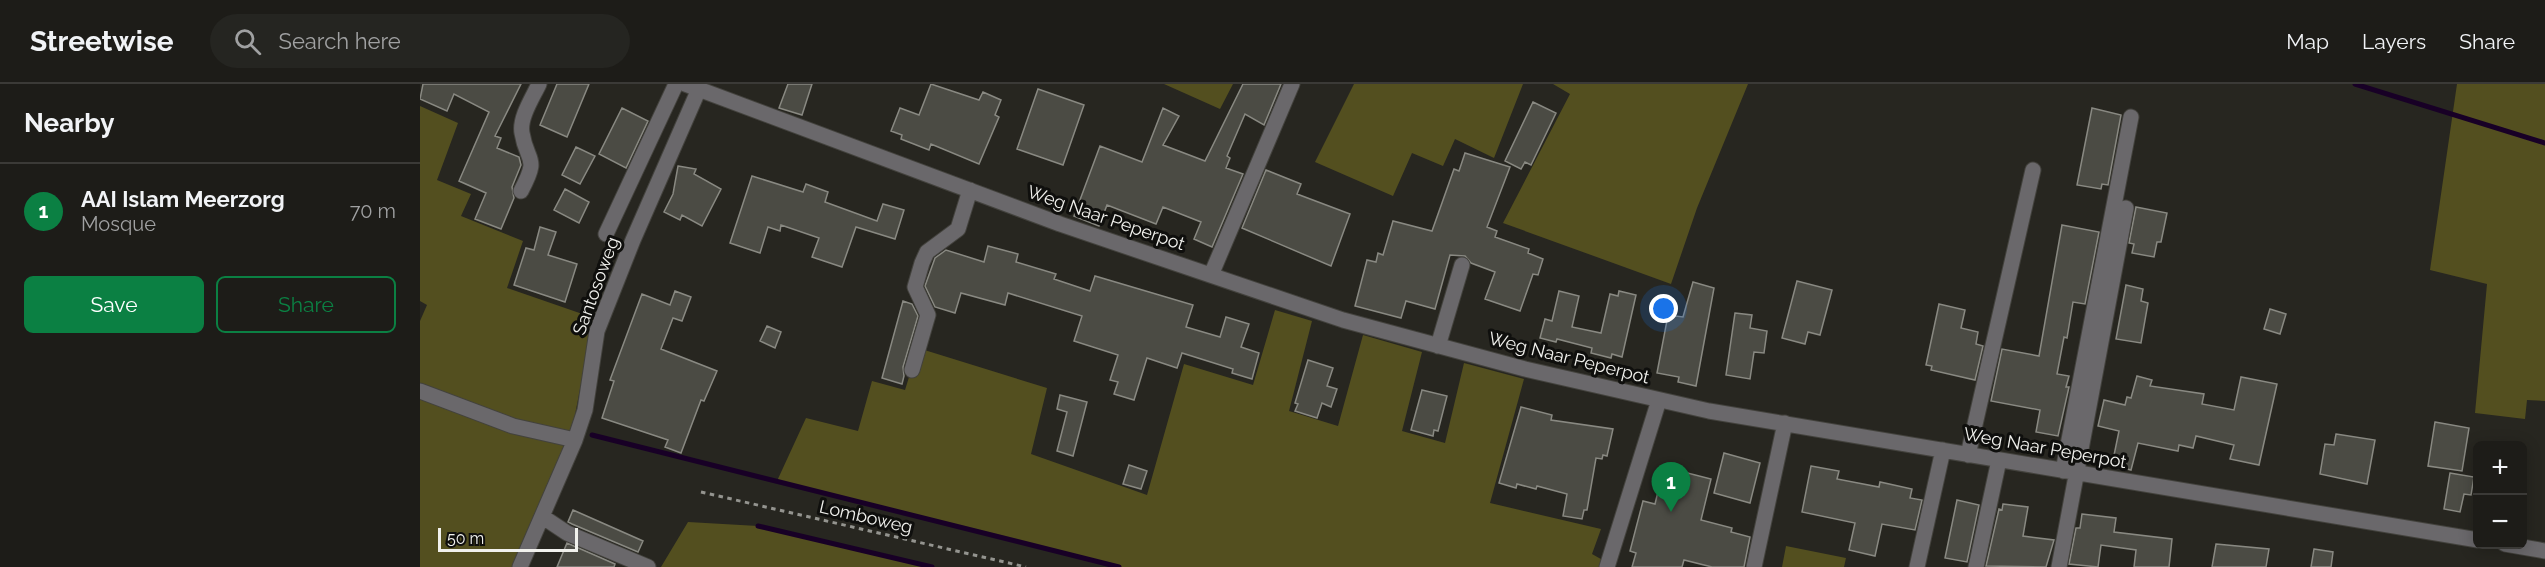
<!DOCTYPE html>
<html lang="en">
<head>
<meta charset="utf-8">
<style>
	:root { --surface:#1d1c18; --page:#252521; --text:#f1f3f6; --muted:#a0a1a2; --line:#3b3a37; --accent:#0b8043 }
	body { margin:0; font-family:Raleway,sans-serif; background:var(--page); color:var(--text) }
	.controls { position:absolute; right:18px; bottom:18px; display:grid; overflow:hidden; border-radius:9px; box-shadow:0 3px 15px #0003 }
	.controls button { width:54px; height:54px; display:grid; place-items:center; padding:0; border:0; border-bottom:2px solid var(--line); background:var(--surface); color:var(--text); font:30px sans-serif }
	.scale { position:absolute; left:18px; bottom:15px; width:140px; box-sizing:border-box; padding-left:6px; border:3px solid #f1f1ed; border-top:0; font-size:16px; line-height:21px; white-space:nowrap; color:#f1f1ed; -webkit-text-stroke:4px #0f0f0d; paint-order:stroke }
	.you { position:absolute; left:1244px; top:225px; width:21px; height:21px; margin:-15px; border:4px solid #fff; border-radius:50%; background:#1a73e8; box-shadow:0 0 0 9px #1a73e833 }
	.badge { display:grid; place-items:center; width:39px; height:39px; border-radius:50%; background:var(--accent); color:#fff; font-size:20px; font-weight:700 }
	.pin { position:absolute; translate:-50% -50px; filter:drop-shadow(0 2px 3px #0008) }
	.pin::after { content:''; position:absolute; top:32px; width:21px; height:18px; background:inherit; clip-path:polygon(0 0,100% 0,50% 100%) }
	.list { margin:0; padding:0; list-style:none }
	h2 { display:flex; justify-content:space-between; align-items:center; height:78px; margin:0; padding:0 24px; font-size:26px }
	h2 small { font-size:20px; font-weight:400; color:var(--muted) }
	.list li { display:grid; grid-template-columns:39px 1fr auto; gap:18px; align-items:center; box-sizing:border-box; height:96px; padding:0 24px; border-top:2px solid var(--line) }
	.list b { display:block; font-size:22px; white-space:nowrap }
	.list p { margin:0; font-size:20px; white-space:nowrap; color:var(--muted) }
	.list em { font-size:20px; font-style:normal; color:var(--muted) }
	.actions { display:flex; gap:12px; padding:18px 24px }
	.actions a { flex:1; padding:14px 0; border:2px solid var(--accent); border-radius:9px; text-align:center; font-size:21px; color:var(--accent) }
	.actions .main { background:var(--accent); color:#fff }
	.icon { flex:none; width:33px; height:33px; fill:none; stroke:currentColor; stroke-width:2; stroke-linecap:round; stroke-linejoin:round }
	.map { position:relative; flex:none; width:2125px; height:483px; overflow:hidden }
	header { display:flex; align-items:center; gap:36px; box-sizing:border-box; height:84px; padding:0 30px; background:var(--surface); border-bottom:2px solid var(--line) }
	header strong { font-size:28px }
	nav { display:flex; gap:33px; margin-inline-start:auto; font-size:21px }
	.search { width:420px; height:54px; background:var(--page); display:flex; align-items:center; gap:15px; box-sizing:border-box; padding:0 21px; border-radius:33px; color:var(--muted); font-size:22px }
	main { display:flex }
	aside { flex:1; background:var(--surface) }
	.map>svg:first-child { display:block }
	.green { fill:#534f1f }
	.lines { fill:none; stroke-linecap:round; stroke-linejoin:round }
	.stream { stroke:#180026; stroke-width:5 }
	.building { fill:#4b4b44; stroke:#898982; stroke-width:1.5 }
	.minor-casing { stroke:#43423d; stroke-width:17 }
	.path { stroke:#94948f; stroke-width:3; stroke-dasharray:4.5 4.5; stroke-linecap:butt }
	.minor { stroke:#6a686b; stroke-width:15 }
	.labels { text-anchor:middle; stroke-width:6; stroke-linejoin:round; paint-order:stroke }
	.street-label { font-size:18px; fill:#f1f1ed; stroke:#0f0f0d }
</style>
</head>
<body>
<header>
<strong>Streetwise</strong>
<div class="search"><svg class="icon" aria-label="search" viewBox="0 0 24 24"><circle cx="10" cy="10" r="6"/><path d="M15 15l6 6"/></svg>Search here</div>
<nav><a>Map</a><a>Layers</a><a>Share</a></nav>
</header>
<main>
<aside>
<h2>Nearby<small></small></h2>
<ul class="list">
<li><span class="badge">1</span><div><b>AAI Islam Meerzorg</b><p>Mosque</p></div><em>70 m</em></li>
</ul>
<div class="actions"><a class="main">Save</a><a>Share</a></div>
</aside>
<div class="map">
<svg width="2125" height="483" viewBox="0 0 2125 483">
	<rect width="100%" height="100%" fill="#272620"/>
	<path class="green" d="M744,0H813L800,25Z
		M934,0H1103L1074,74L1035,55L1023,82L992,69L973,112L895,78Z
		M1133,0H1328L1277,124L1251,200L1083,139L1150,10Z
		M2037,0H2125V317L2107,316L2105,335L2055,329L2067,200L2010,186Z
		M0,22L38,39L17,96L51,110L41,132L103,157L87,204L174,234L151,351L94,337L0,301V237L7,221L0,217Z
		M855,226L892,237L869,327L918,342L943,251L1002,268L982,347L1025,359L1044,279L1104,295L1070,419L1181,445L1172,470L1195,483H699L357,397L386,334L438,347L452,297L485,306L498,264L627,304L611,370L727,411L764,280L833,301Z
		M0,311L148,361L92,483H0Z
		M268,438L338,442L512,483H241Z
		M1366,462L1426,474L1424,483H1362Z"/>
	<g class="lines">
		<path class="stream" d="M1935,0L2125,59
			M172,351L699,483
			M338,442L512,483"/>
	</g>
	<path class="building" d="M3,0H101L75,52L81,54L77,64L99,73L101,81L92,103L94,114L81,145L55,135L66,109L39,97L69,28L34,10L27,27L0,15Z
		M137,0H169L147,53L120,41Z
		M368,0H392L382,31L359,24Z
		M511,0L559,16L563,8L581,16L575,31L579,33L559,80L511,60L509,66L481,55L482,51L471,47L480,24L499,31Z
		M823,0H861L844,41L825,30L807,72L810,74L806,84L823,90L792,163L774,155L781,138L743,123L736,140L687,121L679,142L654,132L680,62L722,78L743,24L759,32L743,61L785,77Z
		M618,5L664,21L643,81L597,65Z
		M1113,18L1136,29L1111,81L1105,78L1101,85L1085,77Z
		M202,24L228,37L206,84L179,70Z
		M1672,24L1701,31L1688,101L1682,100L1681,105L1657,101Z
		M156,63L175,72L160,100L142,91Z
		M1045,69L1090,83L1067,143L1077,147L1075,153L1109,165L1108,169L1123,175L1118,191L1113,190L1100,227L1065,215L1075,188L1051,179L1045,172L1030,171L1015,225L986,217L981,234L935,222L947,176L956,178L958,169L963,171L973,137L1012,147L1034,85L1039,87Z
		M258,82L276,85L274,90L301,105L282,142L262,131L260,136L244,128L253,110Z
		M846,86L881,100L877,110L930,130L911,182L822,144Z
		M332,92L383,108L386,100L408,108L405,118L457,137L463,120L484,126L475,155L436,143L422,183L392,173L399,154L361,141L360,147L348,143L340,169L310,159Z
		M145,105L169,118L159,139L134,126Z
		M1716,123L1747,129L1741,158H1737L1734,173L1712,169L1714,160L1709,159Z
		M1642,141L1679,148L1665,220L1653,218L1647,254L1644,253L1637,290L1649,292L1646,303H1649L1638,352L1616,348L1620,326L1571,317L1582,265L1619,272Z
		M120,143L136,148L128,171L157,180L145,218L94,201L106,164L114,166Z
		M568,162L598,170L596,178L636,190L634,195L670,207L675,192L773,221L766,243L800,253L806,233L829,240L821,263L839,269L832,295L812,289L813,285L762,269L757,284L727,274L714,316L694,310L698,298L690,296L698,271L654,257L662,232L588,209L585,221L541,209L535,229L515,223L505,202L515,174L526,166L564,178Z
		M1377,197L1412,206L1400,251L1388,248L1385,260L1362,254Z
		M1273,198L1294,204L1276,302L1258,298L1259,293L1237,289L1248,231L1263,233Z
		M1706,201L1723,205L1721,217L1728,219L1721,259L1696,255Z
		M255,207L271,213L262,237L253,234L241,265L297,287L284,317L281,316L261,369L245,363L248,356L182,334L194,297L190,296L222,210L250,221Z
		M1139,207L1159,212L1152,243L1181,249L1190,210L1198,212L1199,207L1216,211L1202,273L1192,270L1191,274L1171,269L1172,264L1137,255L1136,258L1120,254L1125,235L1132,237Z
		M483,217L492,220L498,232L483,283L484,292L482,300L462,294Z
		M1519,220L1545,226L1541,244L1558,248L1556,260L1563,262L1555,296L1511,286L1512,282L1506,281Z
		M1850,225L1866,230L1860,250L1844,245Z
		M1315,229L1332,231L1330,244L1347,247L1344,269L1334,268L1330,295L1306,291Z
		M347,242L361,248L355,264L340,257Z
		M888,276L913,284L907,302L917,305L911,323L902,319L897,334L875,327L878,320L875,319Z
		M1717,292L1732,296L1730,302L1784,310L1782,320L1814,326L1821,293L1857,300L1839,381L1810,375L1814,361L1776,352L1773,364L1759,361L1758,367L1718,359L1711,386L1692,381L1699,347L1678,342L1684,316L1705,321L1707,313L1711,314Z
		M1002,306L1027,312L1018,347L1014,346L1013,352L991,346Z
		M640,311L667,318L653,372L637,367L647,328L637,325Z
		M1101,323L1132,331L1131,336L1193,345L1187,372L1183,371L1182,375L1176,374L1167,426H1164L1162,435L1143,432L1147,410L1117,402L1116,405L1097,400L1096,404L1079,399Z
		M2015,338L2049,344L2042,387L2008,382Z
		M1916,350L1955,356L1947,400L1900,390L1905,360L1914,361Z
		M1304,369L1340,379L1330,419L1294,409Z
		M709,381L727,387L721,405L703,400Z
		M1391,382L1419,387L1417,395L1459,403L1460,398L1492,405L1490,414L1502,416L1495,446L1462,440L1455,472L1429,466L1435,439L1382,428Z
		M1244,383L1291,395L1281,436L1312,444L1311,448L1330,453L1324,483H1292L1264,476L1262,483H1212L1216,469L1210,467L1223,417L1235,420Z
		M2030,389L2054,393L2051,411L2044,410L2040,428L2024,425Z
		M1537,416L1559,421L1547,478L1525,474Z
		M1583,420L1608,423L1603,452L1634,456L1626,483L1566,482L1579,425L1582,426Z
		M153,426L223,457L218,468L152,440L148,438Z
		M1662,430L1696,434L1694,448L1752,455L1749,483H1714L1716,466L1681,461L1678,483L1649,480L1656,444H1660Z
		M147,459L195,480L194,483H137Z
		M1796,460L1849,465L1846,483H1792Z
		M1894,465L1913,468L1911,483H1891Z"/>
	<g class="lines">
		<g class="minor-casing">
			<path id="minor" d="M265,0L640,140L923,236L1105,285L1289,327L2058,456
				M101,107C120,71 107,80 102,49C99,34 113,13 119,0
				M186,150L256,0
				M791,191L872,0
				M1018,262L1042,181
				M492,286L508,231L495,203L502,179L507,168L538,145L550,106
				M0,307L93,342L155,356
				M1548,371L1613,86
				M1643,387L1711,33
				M123,433L147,449L228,483
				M2085,460L2125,467
				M100,483L155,356L165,326L177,247L213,156L279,5
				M1187,483L1239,316
				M1334,483L1365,339
				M1497,483L1523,366
				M1556,483L1579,376
				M1639,483L1706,124"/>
		</g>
		<path class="path" d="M281,408L606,483"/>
		<use href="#minor" class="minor"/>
	</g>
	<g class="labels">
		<g class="street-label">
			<text transform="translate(686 134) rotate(19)" y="6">Weg Naar Peperpot</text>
			<text transform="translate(176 202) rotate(-70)" y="6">Santosoweg</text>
			<text transform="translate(1149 274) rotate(14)" y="6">Weg Naar Peperpot</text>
			<text transform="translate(1625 364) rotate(10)" y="6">Weg Naar Peperpot</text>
			<text transform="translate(446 433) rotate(13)" y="6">Lomboweg</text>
		</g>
	</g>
</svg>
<div class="controls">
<button>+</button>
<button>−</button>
</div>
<div class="scale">50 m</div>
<div class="you"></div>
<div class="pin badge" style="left:1251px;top:428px">1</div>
</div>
</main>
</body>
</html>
